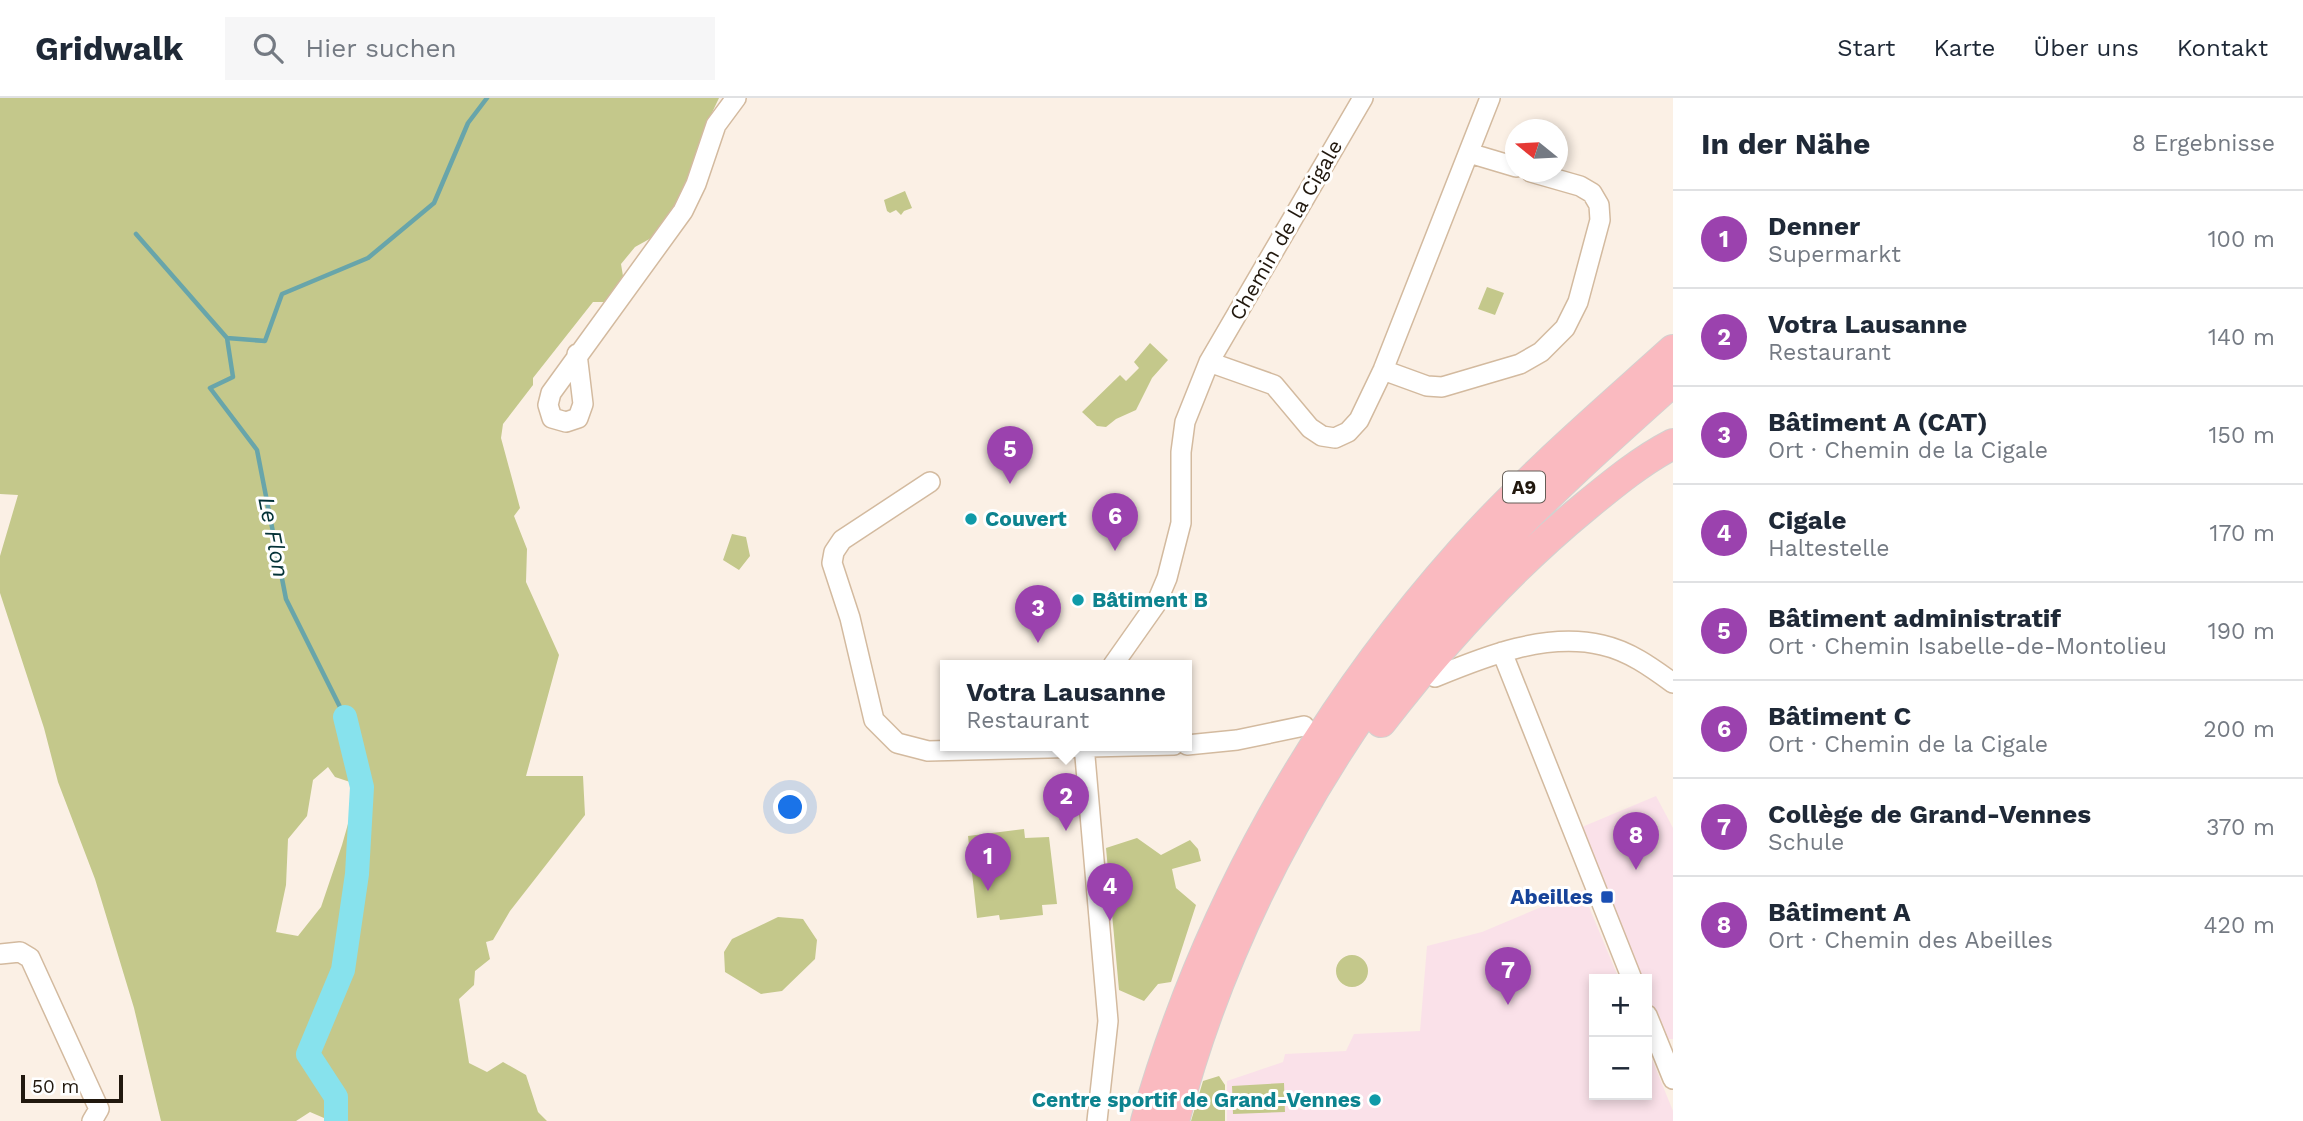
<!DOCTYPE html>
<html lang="de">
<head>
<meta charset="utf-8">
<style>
	:root { --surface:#fff; --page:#f6f6f7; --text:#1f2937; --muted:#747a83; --line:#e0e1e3; --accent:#9b42ae }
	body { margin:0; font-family:"Work Sans",sans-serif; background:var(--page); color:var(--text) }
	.controls { position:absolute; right:21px; bottom:21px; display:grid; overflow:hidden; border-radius:0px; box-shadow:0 4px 10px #0003 }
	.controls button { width:63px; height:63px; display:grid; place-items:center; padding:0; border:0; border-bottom:2px solid var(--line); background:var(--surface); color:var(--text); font:35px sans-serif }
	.compass { position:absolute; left:1505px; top:21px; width:63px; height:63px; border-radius:50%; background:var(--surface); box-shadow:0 4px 10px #0003; rotate:288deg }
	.scale { position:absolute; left:21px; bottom:18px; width:102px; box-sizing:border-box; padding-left:7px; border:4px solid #21180e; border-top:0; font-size:19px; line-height:24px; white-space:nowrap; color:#21180e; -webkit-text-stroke:5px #fff; paint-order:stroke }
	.you { position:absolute; left:791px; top:710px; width:24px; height:24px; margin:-18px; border:5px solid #fff; border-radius:50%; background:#1a73e8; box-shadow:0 0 0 10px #1a73e833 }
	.badge { display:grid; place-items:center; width:46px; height:46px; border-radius:50%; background:var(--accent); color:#fff; font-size:23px; font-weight:700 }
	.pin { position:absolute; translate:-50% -58px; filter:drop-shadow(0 2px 4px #0008) }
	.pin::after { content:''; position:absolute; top:37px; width:24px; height:21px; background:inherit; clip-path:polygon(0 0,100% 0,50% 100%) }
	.popup { position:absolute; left:940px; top:562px; width:252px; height:91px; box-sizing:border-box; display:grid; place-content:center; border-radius:0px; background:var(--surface); filter:drop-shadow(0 2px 5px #0005); font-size:23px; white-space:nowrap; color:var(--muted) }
	.popup b { font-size:26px; color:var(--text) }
	.popup::after { content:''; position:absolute; left:50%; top:100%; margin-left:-14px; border:14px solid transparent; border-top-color:var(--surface) }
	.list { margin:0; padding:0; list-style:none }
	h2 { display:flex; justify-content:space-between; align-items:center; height:91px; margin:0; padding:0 28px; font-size:30px }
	h2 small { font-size:23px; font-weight:400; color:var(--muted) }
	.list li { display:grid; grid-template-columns:46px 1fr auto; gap:21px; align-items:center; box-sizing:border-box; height:98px; padding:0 28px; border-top:2px solid var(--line) }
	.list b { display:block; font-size:26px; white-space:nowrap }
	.list p { margin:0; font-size:23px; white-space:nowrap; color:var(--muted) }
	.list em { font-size:23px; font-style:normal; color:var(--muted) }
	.icon { flex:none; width:38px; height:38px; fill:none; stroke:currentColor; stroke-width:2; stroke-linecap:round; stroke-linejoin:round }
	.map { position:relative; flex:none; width:1673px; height:1023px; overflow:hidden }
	header { display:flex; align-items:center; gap:42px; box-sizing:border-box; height:98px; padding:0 35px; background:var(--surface); border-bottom:2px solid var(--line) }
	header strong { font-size:33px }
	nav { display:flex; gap:38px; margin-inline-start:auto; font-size:24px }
	.search { width:490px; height:63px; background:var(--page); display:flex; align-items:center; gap:18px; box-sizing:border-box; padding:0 24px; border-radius:0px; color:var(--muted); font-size:26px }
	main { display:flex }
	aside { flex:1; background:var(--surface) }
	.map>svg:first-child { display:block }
	.education { fill:#fae1e9 }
	.green { fill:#c4c88b; fill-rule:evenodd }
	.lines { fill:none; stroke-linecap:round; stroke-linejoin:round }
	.stream { stroke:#68a5aa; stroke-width:4.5 }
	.river { stroke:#87e2ed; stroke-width:24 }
	.minor-casing { stroke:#d3ba9f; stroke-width:22 }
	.highway-casing { stroke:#d3d1cf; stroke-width:32 }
	.minor { stroke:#fff; stroke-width:19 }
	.highway { stroke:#fabac0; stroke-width:30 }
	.culture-dot { fill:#0f9aa8; stroke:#fff; stroke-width:2.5 }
	.transit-dot { fill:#1a4fb4; stroke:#fff; stroke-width:2.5 }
	.labels { text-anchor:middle; stroke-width:6; stroke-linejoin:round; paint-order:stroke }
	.shield { fill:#fff; stroke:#645d56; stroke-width:2 }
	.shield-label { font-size:19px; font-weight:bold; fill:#21180e }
	.street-label { font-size:21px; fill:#21180e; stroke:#fff }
	.culture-label { font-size:21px; font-weight:bold; fill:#0d838f; stroke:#fff; text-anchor:start }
	.transit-label { font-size:21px; font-weight:bold; fill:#164399; stroke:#fff; text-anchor:end }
	.water-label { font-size:23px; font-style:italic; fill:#033237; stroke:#fff }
</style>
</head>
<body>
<header>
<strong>Gridwalk</strong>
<div class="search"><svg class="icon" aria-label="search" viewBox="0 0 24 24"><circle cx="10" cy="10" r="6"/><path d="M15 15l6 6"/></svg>Hier suchen</div>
<nav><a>Start</a><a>Karte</a><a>Über uns</a><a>Kontakt</a></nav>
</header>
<main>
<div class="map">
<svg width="1673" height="1023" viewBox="0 0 1673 1023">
	<rect width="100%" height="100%" fill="#fbf0e5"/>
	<path class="education" d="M1656,698L1673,730V941H1666L1647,894V881H1642L1582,729Z
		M1582,792L1619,881H1594V997H1647V949L1673,1013V1023H1227V983L1283,964L1285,956L1346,953L1354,936L1420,933L1427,848L1482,834Z"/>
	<path class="green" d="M0,0H719L709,21L682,100L653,139L635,149L621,166L623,178L605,204H593L533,280V287L503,326L501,340L520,410L514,418L527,451L526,484L559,557L526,678H583L585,717L510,813L493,842L486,844L490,861L475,873L474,887L459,901L469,965L487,974L503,964L526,977L538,1014L547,1023H331L310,1014L296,1023H161L134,910L95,781L58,684L44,630L0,495V458L18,397L0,396ZM328,669L335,679L359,687L342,747L321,809L298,838L276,834L286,787L288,741L307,718L313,682Z
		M905,93L912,110L904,113L901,117L896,112L890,115L887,113L884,102Z
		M1487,189L1504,195L1495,217L1478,211Z
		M1150,245L1168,262L1152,280L1136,312L1116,321L1106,329L1097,328L1082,314L1120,277L1126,283L1139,270L1134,264Z
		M732,436L746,439L750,458L739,472L723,462Z
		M1024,731L1025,740L1049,739L1057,806L1042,807L1043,817L1000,822L999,817L977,820L968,738Z
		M1137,740L1161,757L1190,742L1198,751L1201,763L1172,771L1176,790L1196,807L1171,884L1158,886L1144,903L1119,892L1106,750Z
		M778,819L803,821L817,842L815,861L782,893L761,896L725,874L724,854L732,841Z
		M1336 873a16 16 0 1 1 32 0a16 16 0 1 1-32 0Z
		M1219,978L1225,987V1023H1191L1203,983Z
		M1284,985L1285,1014L1233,1016L1232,988Z"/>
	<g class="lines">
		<path class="stream" d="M136,136L227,240
			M345,619L286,501L257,352L210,290L233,279L227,240L265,243L282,196L368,160L434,105L468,25L487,0"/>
		<path class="river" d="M336,1023V999L308,956L343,872L357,776L362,689L345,619"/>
		<g class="minor-casing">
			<path id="minor" d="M1469,55L1516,69
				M577,256L583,306L578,320L566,324L552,320L548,307L551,295L683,113L696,86L716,27L736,0
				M1209,264L1274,287L1310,330L1322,338L1335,340L1348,334L1359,322L1383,272L1490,0
				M1383,272L1427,288L1442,289L1520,266L1541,254L1565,230L1578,204L1600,122L1599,107L1592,95L1580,88L1531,74
				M930,384L842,442L834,454L832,465L850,520L874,622L897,645L928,653L1174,647
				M1502,554L1632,881
				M1113,567L1156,506L1167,480L1181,425V354L1185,324L1209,264L1363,0
				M1435,579C1486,558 1546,534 1602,547C1629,553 1651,569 1673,585
				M1084,647L1108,923L1097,1023
				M1187,647L1237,642L1304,628
				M0,856L20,854L30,860L99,1011L92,1023
				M1647,917L1673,981"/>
		</g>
		<g class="highway-casing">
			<path id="highway" d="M1381,624C1442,545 1509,471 1586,408C1614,385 1642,362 1673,346
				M1146,1023C1206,812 1316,617 1462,453C1527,380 1601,317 1673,252
				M1174,1023C1227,818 1338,623 1481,466C1541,401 1607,342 1673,283"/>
		</g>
		<use href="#minor" class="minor"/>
		<use href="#highway" class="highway"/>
	</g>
	<g class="culture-dot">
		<circle cx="971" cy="421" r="7"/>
		<circle cx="1078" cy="502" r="7"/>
		<circle cx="1375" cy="1002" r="7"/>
	</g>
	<rect class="transit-dot" x="1600" y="792" width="14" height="14" rx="3.5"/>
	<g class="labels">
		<rect class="shield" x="1503" y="373.5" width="42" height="31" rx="5"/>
		<g class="shield-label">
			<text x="1524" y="396">A9</text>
		</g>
		<g class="street-label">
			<text transform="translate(1286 132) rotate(-60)" y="7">Chemin de la Cigale</text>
		</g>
		<g class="culture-label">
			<text x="985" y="428">Couvert</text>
			<text x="1092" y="509">Bâtiment B</text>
			<text x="1361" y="1009" text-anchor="end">Centre sportif de Grand-Vennes</text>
		</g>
		<g class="transit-label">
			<text x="1593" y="806">Abeilles</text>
		</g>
		<g class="water-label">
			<text transform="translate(274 439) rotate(79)" y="8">Le Flon</text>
		</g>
	</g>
</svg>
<div class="controls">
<button>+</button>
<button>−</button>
</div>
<svg class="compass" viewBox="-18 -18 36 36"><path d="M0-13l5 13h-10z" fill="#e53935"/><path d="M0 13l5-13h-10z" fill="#747a83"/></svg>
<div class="scale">50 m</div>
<div class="you"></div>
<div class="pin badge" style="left:988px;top:793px">1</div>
<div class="pin badge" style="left:1066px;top:733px">2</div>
<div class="popup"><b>Votra Lausanne</b>Restaurant</div>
<div class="pin badge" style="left:1038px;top:545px">3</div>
<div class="pin badge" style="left:1110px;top:823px">4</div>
<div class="pin badge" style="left:1010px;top:386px">5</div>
<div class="pin badge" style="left:1115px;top:453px">6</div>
<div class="pin badge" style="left:1508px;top:907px">7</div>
<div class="pin badge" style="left:1636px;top:772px">8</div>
</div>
<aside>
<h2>In der Nähe<small>8 Ergebnisse</small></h2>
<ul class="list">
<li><span class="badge">1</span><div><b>Denner</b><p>Supermarkt</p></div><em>100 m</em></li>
<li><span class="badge">2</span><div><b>Votra Lausanne</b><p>Restaurant</p></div><em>140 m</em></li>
<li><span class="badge">3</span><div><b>Bâtiment A (CAT)</b><p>Ort · Chemin de la Cigale</p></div><em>150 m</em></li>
<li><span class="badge">4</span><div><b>Cigale</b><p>Haltestelle</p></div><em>170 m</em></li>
<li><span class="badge">5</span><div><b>Bâtiment administratif</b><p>Ort · Chemin Isabelle-de-Montolieu</p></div><em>190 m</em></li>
<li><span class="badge">6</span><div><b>Bâtiment C</b><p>Ort · Chemin de la Cigale</p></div><em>200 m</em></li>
<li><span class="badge">7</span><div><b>Collège de Grand-Vennes</b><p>Schule</p></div><em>370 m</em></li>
<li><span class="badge">8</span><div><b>Bâtiment A</b><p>Ort · Chemin des Abeilles</p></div><em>420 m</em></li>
</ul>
</aside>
</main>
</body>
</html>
